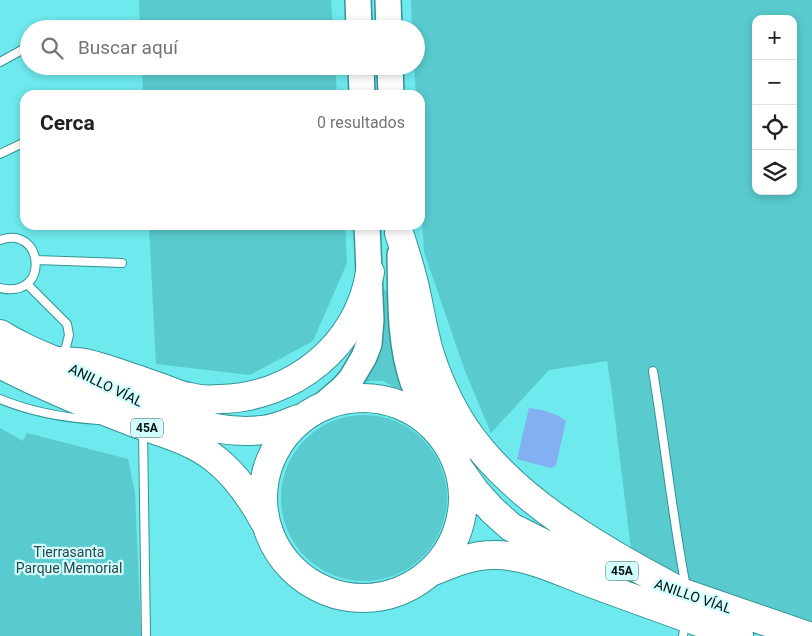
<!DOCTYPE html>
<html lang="es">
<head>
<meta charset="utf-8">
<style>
	:root { --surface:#fff; --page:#f6f6f6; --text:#202124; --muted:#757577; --line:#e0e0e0 }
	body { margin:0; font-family:Roboto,sans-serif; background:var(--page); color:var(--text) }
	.controls { position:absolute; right:15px; top:15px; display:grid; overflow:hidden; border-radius:10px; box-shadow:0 2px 8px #0003 }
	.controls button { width:45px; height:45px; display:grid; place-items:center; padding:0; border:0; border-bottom:1px solid var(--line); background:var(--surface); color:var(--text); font:25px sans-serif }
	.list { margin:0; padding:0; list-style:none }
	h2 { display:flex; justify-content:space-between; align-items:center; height:65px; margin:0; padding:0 20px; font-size:21px }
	h2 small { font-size:16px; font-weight:400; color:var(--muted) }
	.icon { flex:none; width:28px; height:28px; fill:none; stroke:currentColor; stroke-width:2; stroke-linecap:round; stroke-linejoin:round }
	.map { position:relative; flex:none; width:812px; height:636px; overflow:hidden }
	.search { position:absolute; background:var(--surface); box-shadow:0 2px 8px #0003; left:20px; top:20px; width:405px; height:55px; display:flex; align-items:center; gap:12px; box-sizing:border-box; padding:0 18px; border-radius:28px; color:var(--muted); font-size:19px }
	.panel { position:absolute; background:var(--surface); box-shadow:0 2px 8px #0003; left:20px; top:90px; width:405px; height:140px; border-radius:15px }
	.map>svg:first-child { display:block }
	.green { fill:#59cace; fill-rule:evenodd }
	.water { fill:#82b0f3 }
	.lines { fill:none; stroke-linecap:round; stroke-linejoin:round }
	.lane-casing { stroke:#339496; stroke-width:10 }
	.primary-casing { stroke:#339496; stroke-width:28 }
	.highway-casing { stroke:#339496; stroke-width:30 }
	.lane { stroke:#fff; stroke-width:8 }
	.primary { stroke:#fff; stroke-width:25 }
	.highway { stroke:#fff; stroke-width:28 }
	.labels { text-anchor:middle; stroke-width:4.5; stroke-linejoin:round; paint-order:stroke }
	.shield { fill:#d2fdfe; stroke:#3f595a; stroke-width:1 }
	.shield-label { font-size:12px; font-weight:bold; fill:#001314 }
	.street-label { font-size:14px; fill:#001314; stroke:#d2fdfe }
	.park-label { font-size:14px; fill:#2b4647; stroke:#d2fdfe }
</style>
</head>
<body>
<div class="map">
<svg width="812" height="636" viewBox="0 0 812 636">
	<rect width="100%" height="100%" fill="#6ee9ed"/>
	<path class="green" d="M139,0H331L333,29H140Z
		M411,0H812V636L635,582L611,386L607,361L549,370L491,433L465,371L424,252L420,182V95H416L414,66H416V29H412ZM756,19H793V191H756Z
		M142,66H335L337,95H143Z
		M149,225H345L347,263L313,341L250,375L156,364Z
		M384,289L392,300L407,394L383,381H371L354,385L377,357L383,330Z
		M281 498a83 83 0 1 1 166 0a83 83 0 1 1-166 0Z
		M0,428L23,441L27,433L128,459L135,493L141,636H0Z"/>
	<path class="water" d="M529,408C542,410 555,412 566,421L556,465L554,467L550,468L517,459Z"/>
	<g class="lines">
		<g class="lane-casing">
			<path id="lane" d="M0,62L29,46
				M0,154L25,142
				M0,240C44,224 51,300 0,288
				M36,260L122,263
				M27,284L67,324L69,335L66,347L61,356
				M653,371C665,443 672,515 686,587
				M0,399C31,412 65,418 98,420
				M143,431L146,636
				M683,636L685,622"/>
		</g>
		<g class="primary-casing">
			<path id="primary" d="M358,0L359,29
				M388,0L389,29
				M361,66L362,95
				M390,66L391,95
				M400,255C401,297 399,342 413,382C419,399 429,415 437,430
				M321,407L343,388L351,379L364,357L369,344L371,320L367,225"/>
		</g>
		<g class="highway-casing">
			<path id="highway" d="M399,233C405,251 411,270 415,288C420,309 423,331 429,351C436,375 450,406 464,427C514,502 605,551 683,593
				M0,334C7,338 13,342 20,345C38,355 58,361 76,370C131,397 198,438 262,430C275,429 286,424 298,419
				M58,361C68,362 79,361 89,364C114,370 140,381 165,389C173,392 181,396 190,397C200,400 210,400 220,399C293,398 359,345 370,272
				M0,364C42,386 86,404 130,421C158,432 190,439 214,458C236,475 251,497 264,521
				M263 498a100 100 0 1 1 200 0a100 100 0 1 1-200 0Z
				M460,470L475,491L492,510L511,527L545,544L616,569
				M431,572C451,564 471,555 493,555C526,554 561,572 591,583C640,601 689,619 739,636
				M666,587L808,636"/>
		</g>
		<use href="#lane" class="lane"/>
		<use href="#primary" class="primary"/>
		<use href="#highway" class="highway"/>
	</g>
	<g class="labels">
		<g class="shield">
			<rect x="131" y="418.5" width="32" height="19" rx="4"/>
			<rect x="606" y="561.5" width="32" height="19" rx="4"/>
		</g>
		<g class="shield-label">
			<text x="147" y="432">45A</text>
			<text x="622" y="575">45A</text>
		</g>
		<g class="street-label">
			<text transform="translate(106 385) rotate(26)" y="5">ANILLO VÍAL</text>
			<text transform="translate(693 596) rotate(19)" y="5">ANILLO VÍAL</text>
		</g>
		<g class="park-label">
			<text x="69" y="557">Tierrasanta<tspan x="69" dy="16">Parque Memorial</tspan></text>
		</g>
	</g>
</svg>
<div class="controls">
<button>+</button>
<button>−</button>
<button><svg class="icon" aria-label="locate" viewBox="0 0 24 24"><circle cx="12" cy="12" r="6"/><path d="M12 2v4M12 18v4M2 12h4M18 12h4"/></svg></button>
<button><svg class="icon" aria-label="layers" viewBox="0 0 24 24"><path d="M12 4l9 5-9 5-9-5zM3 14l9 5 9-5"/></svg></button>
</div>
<div class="search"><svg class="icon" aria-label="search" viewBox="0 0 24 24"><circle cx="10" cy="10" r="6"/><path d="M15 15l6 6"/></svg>Buscar aquí</div>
<section class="panel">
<h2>Cerca<small>0 resultados</small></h2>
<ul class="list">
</ul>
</section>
</div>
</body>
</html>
